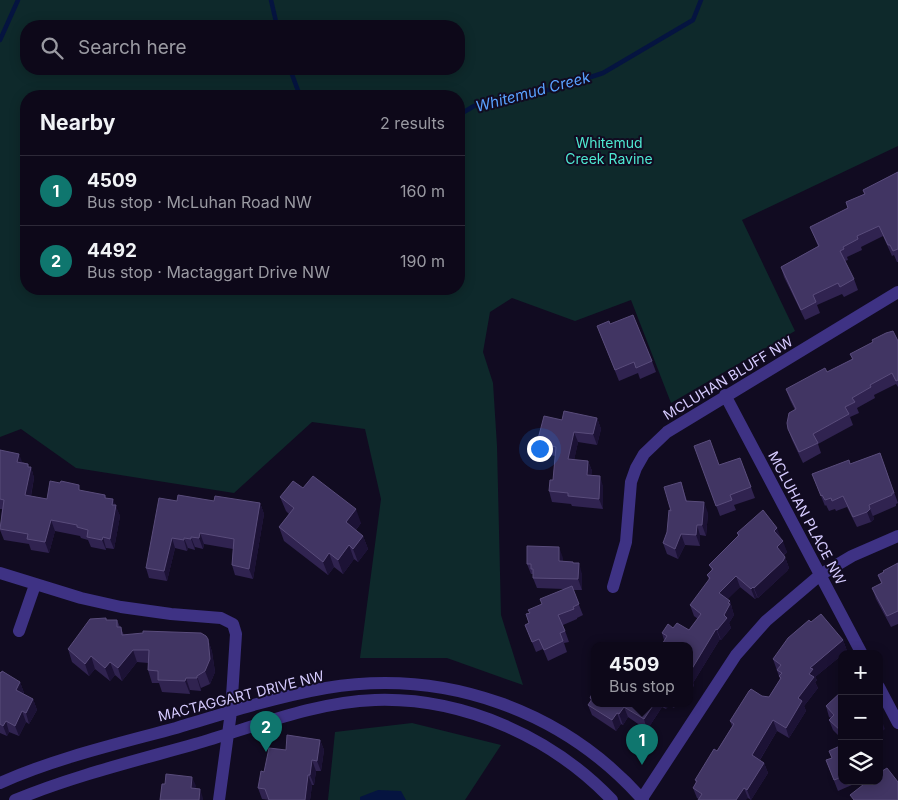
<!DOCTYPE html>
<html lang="en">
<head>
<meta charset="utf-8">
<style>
	:root { --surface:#0d0819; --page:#161122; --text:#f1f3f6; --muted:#9a9aa2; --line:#2d2938; --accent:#0f766e }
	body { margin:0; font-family:Inter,sans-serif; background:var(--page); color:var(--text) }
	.controls { position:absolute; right:15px; bottom:15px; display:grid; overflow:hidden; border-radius:10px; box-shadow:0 2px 12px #0003 }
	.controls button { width:45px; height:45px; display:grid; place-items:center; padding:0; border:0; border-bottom:1px solid var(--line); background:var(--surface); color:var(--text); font:25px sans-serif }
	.you { position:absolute; left:539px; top:448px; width:18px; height:18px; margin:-12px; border:4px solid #fff; border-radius:50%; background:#1a73e8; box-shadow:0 0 0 8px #1a73e833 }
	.badge { display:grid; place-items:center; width:32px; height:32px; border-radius:50%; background:var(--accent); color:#fff; font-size:16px; font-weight:700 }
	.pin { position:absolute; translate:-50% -41px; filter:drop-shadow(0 1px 2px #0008) }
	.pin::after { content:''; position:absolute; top:26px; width:18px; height:15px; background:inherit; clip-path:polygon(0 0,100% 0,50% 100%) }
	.popup { position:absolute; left:591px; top:642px; width:102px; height:65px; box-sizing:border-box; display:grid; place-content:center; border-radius:10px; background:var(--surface); filter:drop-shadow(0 1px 4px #0005); font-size:16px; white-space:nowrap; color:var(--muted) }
	.popup b { font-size:19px; color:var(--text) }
	.popup::after { content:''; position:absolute; left:50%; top:100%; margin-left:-10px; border:10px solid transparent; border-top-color:var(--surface) }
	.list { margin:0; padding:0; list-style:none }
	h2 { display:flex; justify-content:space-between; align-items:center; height:65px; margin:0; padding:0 20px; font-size:21px }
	h2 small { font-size:16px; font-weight:400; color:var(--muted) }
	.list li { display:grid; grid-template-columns:32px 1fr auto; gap:15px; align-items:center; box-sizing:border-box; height:70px; padding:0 20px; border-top:1px solid var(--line) }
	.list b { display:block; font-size:19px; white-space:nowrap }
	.list p { margin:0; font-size:16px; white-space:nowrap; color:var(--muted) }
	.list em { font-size:16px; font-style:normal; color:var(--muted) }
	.icon { flex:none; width:28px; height:28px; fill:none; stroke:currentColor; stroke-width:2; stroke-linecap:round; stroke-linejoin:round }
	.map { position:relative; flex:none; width:898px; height:800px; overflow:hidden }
	.search { position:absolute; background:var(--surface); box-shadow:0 2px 12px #0003; left:20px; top:20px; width:445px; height:55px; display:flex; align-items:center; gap:12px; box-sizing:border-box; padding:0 18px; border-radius:20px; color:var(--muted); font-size:19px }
	.panel { position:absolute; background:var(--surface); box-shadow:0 2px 12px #0003; left:20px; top:90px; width:445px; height:205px; border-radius:20px }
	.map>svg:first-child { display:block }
	.green { fill:#0e292b; fill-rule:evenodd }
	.water { fill:#051440 }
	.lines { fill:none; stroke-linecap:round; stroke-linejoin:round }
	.stream { stroke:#051440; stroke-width:4.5 }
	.minor { stroke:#3e3284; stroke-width:12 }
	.wall { fill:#302350 }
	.shaded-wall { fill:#1c1235 }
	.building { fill:#413563; stroke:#594c7b }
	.labels { text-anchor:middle; stroke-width:4; stroke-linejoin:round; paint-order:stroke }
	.park-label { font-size:14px; fill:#4ee8d1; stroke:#110b21 }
	.street-label { font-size:14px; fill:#d6cbff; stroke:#110b21 }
	.water-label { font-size:15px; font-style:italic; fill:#59a1ff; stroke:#110b21 }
</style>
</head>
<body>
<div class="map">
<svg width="898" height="800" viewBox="0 0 898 800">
	<rect width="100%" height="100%" fill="#110b21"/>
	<path class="green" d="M0,0H898V146L742,220L795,331L671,403L631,300L575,321L512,298L490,312L483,352L493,383L497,446L501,615L523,685L447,658H360L381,499L365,429L312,422L234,493L76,468L21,429L0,437ZM26,26H459V69H26ZM26,96H459V289H26Z
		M412,723L501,745L465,800H328L335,732Z"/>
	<path class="water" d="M378,790L401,791L406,800H360V797Z"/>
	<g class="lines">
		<path class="stream" d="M271,0L277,26
			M0,40L18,0
			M290,69L300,96
			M459,115L474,106L513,96L554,89L603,73L693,20L701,0"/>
		<path class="minor" d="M725,395L862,654
			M0,573L81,598L121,607L171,614L221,618L233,624L236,634L231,712L219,800
			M613,587L626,542L631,482L636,468L644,454L667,432L898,292
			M19,631L35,585
			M879,687L898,723
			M0,783C56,758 117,744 176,728C225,713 275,697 326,688C445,668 563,710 643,800
			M15,800C73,776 135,761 195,744C254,727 314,702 375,700C463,697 552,737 612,800
			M641,800L736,655L766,621L820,575L852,556L898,536"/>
	</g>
	<path class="wall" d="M898,172V262H897L894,255L892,256L883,236L861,247L862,250L847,257L848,260L845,261L854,279L858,290L844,297L842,294L817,305L820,313L805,320L784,277L781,267L818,246L810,227L848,208L846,202L864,194L863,190Z
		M610,324L652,361L656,372L640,379L638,373L619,381L597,326Z
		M898,341V387L896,384L874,395L875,398L857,408L859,413L850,417L853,425L818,444L821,453L803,463L792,440L788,429L795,410L790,400L786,389L827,372L852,359L850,354Z
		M597,418L601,429L597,445L578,442L574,460L588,461L592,471L591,475L603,486V509L572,506L571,504L552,502L549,491L553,480L555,456L546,454L545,451L542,450L538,439L562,420Z
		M694,446L719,465L740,458L755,498L734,505L736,510L720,516Z
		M0,450L22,462L28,464L29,467H31L34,478L31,496L47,499L82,491L105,495L106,498L115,505L120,516L114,549L106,548V550L91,547L88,540L81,538L80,536L55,531L49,553L31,550L29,544L4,540L0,530L2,509H0Z
		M880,453L898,503L896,504V506L873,516L874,519L871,522L857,527L847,507L836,511L835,509L829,511L826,505L825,506L812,474L850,464Z
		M681,482L687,501L708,513L706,536L700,535V546L685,545L678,559L667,554L663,543L667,532L671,511Z
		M303,488L361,523L356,530L363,536L368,549L358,562L354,559L343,574L334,567L328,575L284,541L279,527L289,514L286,511L280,497Z
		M177,501H214L260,503L264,514L253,579L235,575L232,565L233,549L204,544L203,549L195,547V550L188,548L187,551L175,548L167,581L149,578L146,568Z
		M737,533L781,538L780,539L787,552L784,555L785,557L789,568L787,571L758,598L757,597L755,599L740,587L727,599L730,601L733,612L734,615L729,623L731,628L721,640L720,639L693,683L694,685L690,693V646L664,640L662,633L673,628L689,630L698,619L694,616L690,605L709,580L707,575L712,571L709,565L738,536Z
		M563,558V561L573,563L582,574V590H573L583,615L577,618V619L563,625L569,642L564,643L567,652L548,661L543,649L536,652L525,625L529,623L526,614L529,613L564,589L537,588L533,578V574H531L527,564Z
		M898,563V624L891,627L876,599L872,588L881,583L878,575Z
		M106,618L107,620H117L120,627L124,635L208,639L212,652L215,672L210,684L201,688V691L190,690V694L162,692L159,683H152L148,670V663L137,662L122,681L115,675L110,681L95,669L89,676L72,662L68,649Z
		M811,622L843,640L847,651L842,654V655L815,677L817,680L815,682L818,688L804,706L806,711L789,738L777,731L760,760L764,763L768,773L751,800L748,798L699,799L697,798L693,788L696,783L695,780L717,751L732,726L730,721L762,696L769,697L780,679L773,659Z
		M0,672L20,682L24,693L23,694L33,699L37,710L29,724L26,722L19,736L9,732L7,736L0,733Z
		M594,690V704H676L674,708L669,705L666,709L662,707L647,730L628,717L623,725L621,724L616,731L592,715L588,705L591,701L590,698Z
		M842,691V739L833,730L829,720L831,718L829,717L826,706Z
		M320,740L324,750L321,771H316L314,785H312L310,800H269L262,799L258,788L286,750Z
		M842,745V781H861L838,791L826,760L832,758Z"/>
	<path class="shaded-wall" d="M597,418L601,429L597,445L593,434Z
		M574,432L578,442L572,470L568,459Z
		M19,454L23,464L17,462Z
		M588,461L592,471L590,485L587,475Z
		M28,464L30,469L31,467L34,478L29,505L25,495Z
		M600,476L603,486V509L599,499Z
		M113,499L120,516L114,549L110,539Z
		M704,502L708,513L706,536L702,525Z
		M260,503L264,514L253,579L249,569Z
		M356,509L361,523L351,536L346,522Z
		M870,509L874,519L871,522L867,512Z
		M51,520L55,531L49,553L45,542Z
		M697,525L700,535V546L696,535Z
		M777,528L781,538L778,541L774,531Z
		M200,533L204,544L203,549L199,538Z
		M681,534L685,545L678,559L675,549Z
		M363,536L368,549L358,562L353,549Z
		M103,537L106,548V550L102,540Z
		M191,537L195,547V550L191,539Z
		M172,538L175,548L167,581L164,571Z
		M184,538L188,548L187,551L184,540Z
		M783,541L787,552L780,557L777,547Z
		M349,545L354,559L343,574L338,560Z
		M559,547L563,558V572L559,561Z
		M329,553L334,567L328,575L323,562Z
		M785,557L789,568L787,571L758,598L754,588Z
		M579,563L582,574V590L578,579Z
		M736,576L740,587L723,604L719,593Z
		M753,587L757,597L755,599L751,589Z
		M730,601L733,612L734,615L729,623L731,628L721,640L717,630L728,603Z
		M716,629L720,639L693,683L694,685L690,693V672Z
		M208,639L212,652L215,672L210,684L205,671Z
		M843,640L847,651L843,654H842V655L815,677L817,680L815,682L818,688L804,706L806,711L789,738L786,728L809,674L810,668Z
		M133,650L137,662L122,681L118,668Z
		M91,656L95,669L89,676L85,664Z
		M110,662L115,675L110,681L105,668Z
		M197,676L201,688V691L197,678Z
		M186,678L190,690V694L185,681Z
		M20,682L24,693L19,701L16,690Z
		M33,699L37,710L29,724L26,713Z
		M654,704H661L662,707L647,730L644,719Z
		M664,704H668L669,705L666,709Z
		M672,704H676L674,708Z
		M624,707L628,717L623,725L619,714Z
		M22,711L26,722L19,736L15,726Z
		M617,713L621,724L616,731L612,720Z
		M880,716L885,729L879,734V720Z
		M773,720L777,731L756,766L752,755Z
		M6,721L9,732L7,736L3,726Z
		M320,740L324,750L321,771L317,761Z
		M312,760L316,771L314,785L310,775Z
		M764,763L768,773L751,800L747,790Z
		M308,775L312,785L310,800H305Z
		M192,777L196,786L194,797L191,788Z
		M744,788L748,798L746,800H736Z
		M200,789L203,798V800H199Z"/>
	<path class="building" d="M898,172V249L893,251L890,245H888L879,226L857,236L858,239L843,247L844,249L840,251L854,279L840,287L838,283L813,295L816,302L801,310L781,267L819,246L810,227L848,208L846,202L865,194L863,190Z
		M633,315L652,361L636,368L634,362L615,370L597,326L609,321L610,324Z
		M893,331L898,341V380L896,381L892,373L870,385L871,387L852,398L855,402L845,407L849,414L813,434L818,443L799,452L788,429L787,423L789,413L796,409L786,389L825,368L827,372L853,359L850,354L873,342L872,340L886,333Z
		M564,411L597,418L593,434L574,432L568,459L588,461L587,475L600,476L599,499L568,496V493L549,491L550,480H553L556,447L542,444L543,440L538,439L544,416L562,420Z
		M710,440L719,465L740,458L751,487L730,495L732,500L716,506L694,446Z
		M0,450L19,454L17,462L28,464V467H31L25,495L47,499L50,481L60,483L61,481L79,485V490L105,495V498L113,499L112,505H116L110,539L103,537L102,540L87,537L88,530L77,527V525L51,520L45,542L27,539L28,534L0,529L4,500L0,499Z
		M880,453L894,493H892V495L869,505L870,509L867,512L853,517L843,496L832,501L831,498L825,500L822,495L821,496L812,474L849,460L850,464Z
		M313,476L356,509L346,522L363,536L353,549L349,545L338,560L329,553L323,562L279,527L294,508L280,497L293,481L303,488Z
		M681,482L686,501L704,502L702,525H697L696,535L681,534L675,549L663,543L667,532L669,510L671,511L664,487Z
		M178,495L214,501L215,496L260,503L249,569L232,565L234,539L200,533L199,538L191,537V539L184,538V540L172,538L164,571L146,568L159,498L177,501Z
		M763,510L777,528L774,531L783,541L777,547L785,557L783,561L754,588L753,587L751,589L736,576L719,593L730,601L728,603L730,604L724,615L727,618L717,630L716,629L690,672V646H661L667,636L662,633L668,624L673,628L677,623L689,630L701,614L690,605L710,578L707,575L713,569L709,565L739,535L737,533Z
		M527,546L559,547V561L573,562V563H579L578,579L533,578V569H531V564H527Z
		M898,563V611L887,616L872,588L882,583L878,575L884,572L883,571Z
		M572,586L579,604L573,607L574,609L558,615L565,631L560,633L563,641L544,650L539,639L532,642L525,625L529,623L526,614L530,613L528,610L542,604L540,599Z
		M821,614L843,640L810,668L813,669L809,674L814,677L798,698L802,701L786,728L773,720L752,755L764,763L747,790L744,788L736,800H698L702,794L693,788L697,781L695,780L714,749L717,751L734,724L730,721L749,691L751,689L762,696L769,697L781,678L779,676L782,673L777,670L781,665L773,659L788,638L809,620L811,622Z
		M106,618V620H117V627H121L122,635L143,633V631L201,633L206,636L208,639L210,659L205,671L197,676V678H186L185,681L158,680V671L148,670L149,650H133L118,668L110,662L105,668L91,656L85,664L68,649L90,619Z
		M2,671L20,682L16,690L33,699L26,713L22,711L15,726L6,721L3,726L0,724V672L1,673Z
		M594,690V704H654L644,719L624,707L619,714L617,713L612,720L588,705L592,699L590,698Z
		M842,691V732L829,720L834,715L826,706Z
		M287,735L320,740L317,761L312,760L310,775H308L305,800H269L265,789L258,788L261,771L264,772L269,748L286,750Z
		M842,745V777L834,780L826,760L832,758L829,751Z
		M887,768L898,782V800H854L850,795L868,781H879V773Z
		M166,774L192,777L191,788L200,789L199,800H160L162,784H165Z"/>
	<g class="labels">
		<g class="park-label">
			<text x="609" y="148">Whitemud<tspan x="609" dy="16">Creek Ravine</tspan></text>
		</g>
		<g class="street-label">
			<text transform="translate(728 378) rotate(-31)" y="5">MCLUHAN BLUFF NW</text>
			<text transform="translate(807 518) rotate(62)" y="5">MCLUHAN PLACE NW</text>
			<text transform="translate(241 696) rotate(-14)" y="5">MACTAGGART DRIVE NW</text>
		</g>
		<g class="water-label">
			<text transform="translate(533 92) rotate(-15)" y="5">Whitemud Creek</text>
		</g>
	</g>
</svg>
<div class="controls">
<button>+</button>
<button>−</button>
<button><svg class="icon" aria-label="layers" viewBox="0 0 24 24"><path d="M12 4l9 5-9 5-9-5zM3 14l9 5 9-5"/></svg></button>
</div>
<div class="you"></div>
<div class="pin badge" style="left:642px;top:765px">1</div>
<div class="popup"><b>4509</b>Bus stop</div>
<div class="pin badge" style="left:266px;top:752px">2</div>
<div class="search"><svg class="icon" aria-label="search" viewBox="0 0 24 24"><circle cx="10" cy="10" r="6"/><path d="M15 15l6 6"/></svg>Search here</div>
<section class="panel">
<h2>Nearby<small>2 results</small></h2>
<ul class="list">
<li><span class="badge">1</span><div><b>4509</b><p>Bus stop · McLuhan Road NW</p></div><em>160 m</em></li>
<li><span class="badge">2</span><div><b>4492</b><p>Bus stop · Mactaggart Drive NW</p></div><em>190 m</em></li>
</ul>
</section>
</div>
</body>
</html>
